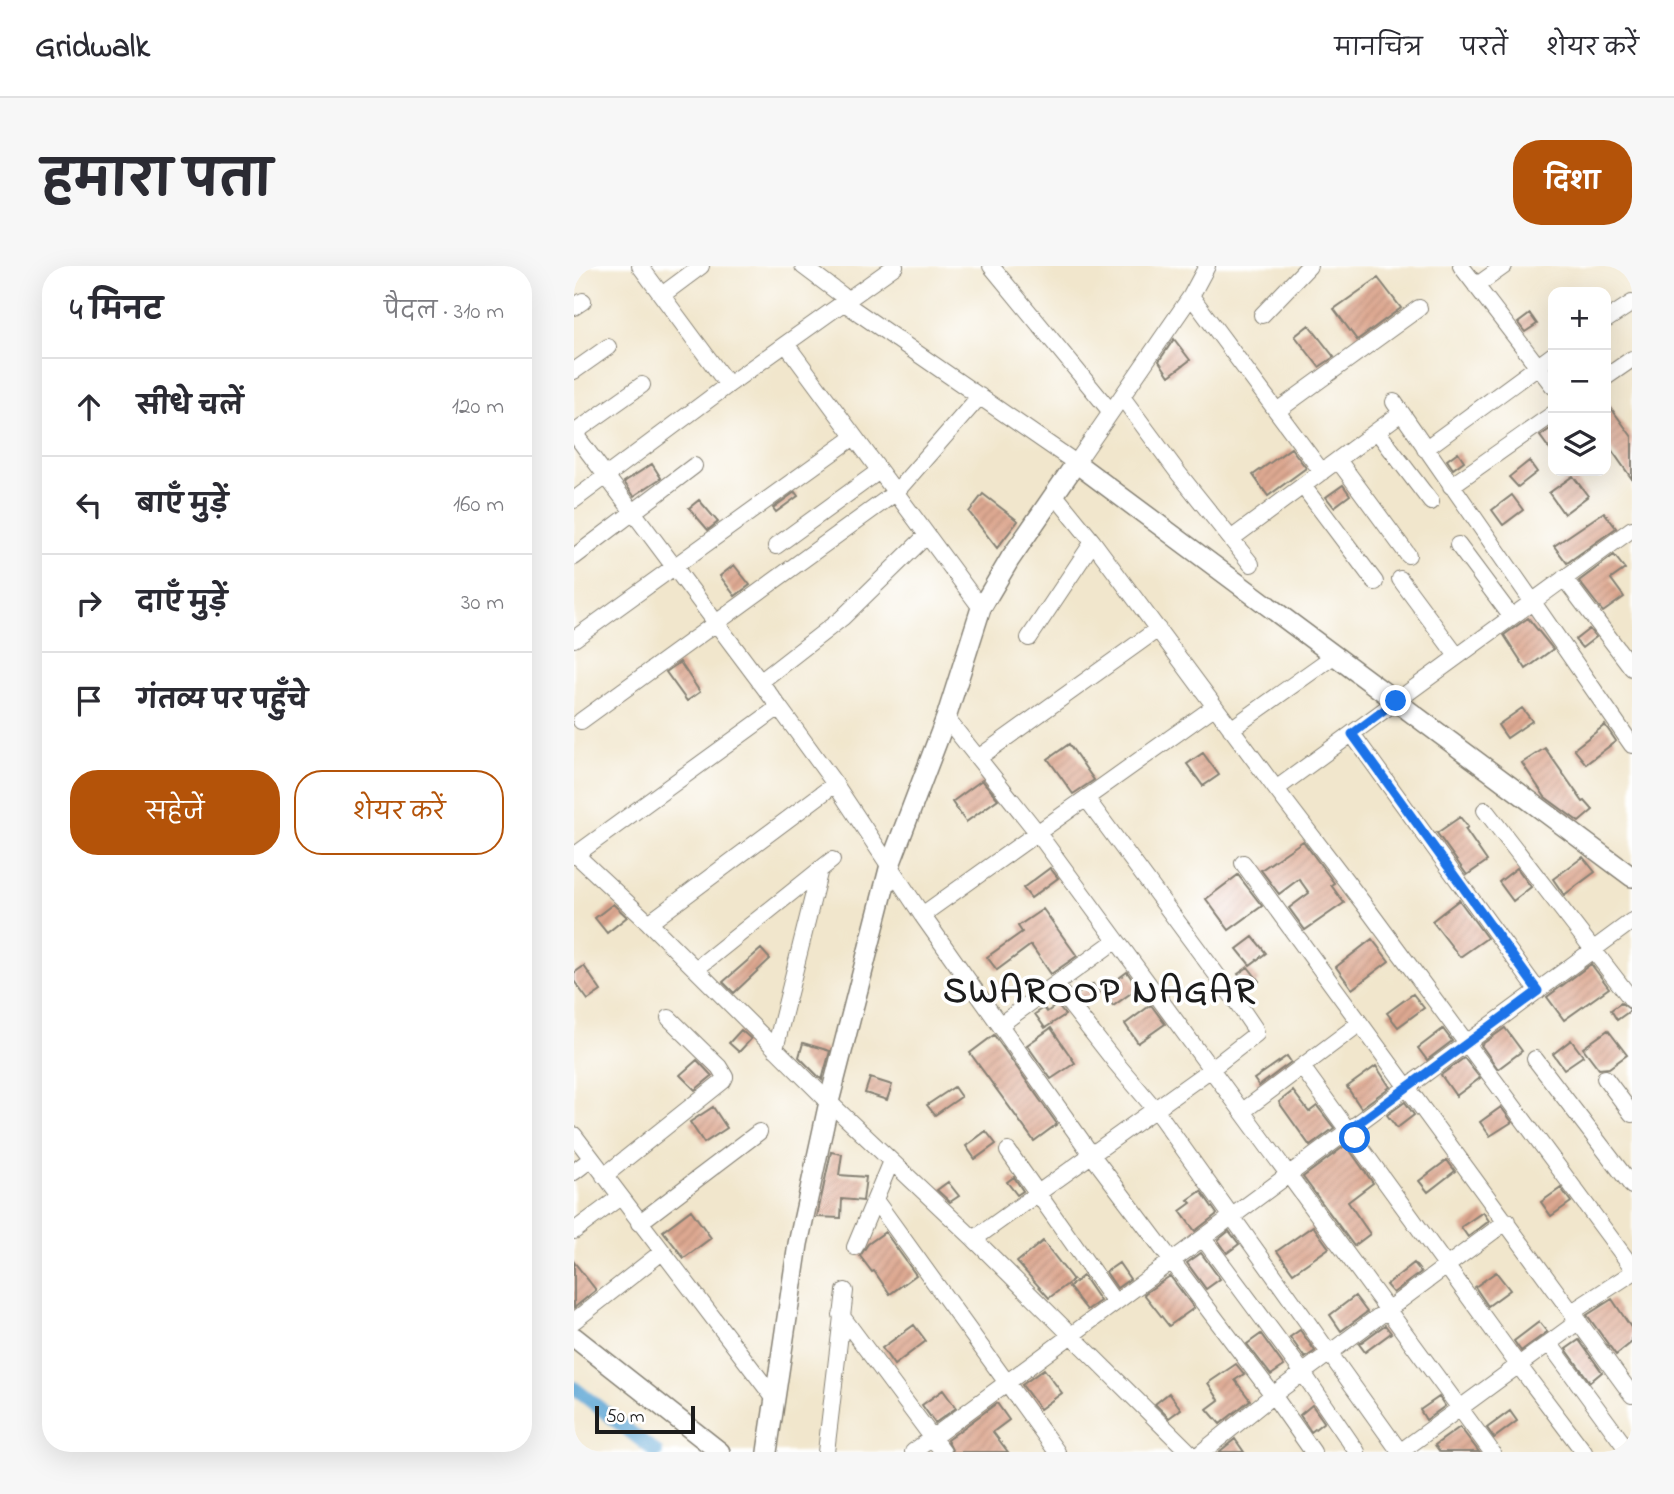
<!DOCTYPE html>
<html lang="hi">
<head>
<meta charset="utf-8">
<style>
	:root { --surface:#fff; --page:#f7f7f7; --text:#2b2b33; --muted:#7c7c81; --line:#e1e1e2; --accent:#b45309 }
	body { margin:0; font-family:"Indie Flower","Playpen Sans Deva",sans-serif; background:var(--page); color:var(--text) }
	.controls { position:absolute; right:21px; top:21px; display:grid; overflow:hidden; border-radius:14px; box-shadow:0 7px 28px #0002 }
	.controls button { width:63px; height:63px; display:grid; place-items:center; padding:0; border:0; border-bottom:2px solid var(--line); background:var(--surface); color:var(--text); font:35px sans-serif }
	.scale { position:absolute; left:21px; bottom:18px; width:100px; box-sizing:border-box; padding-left:7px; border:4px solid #1c1c1c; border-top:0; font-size:19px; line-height:24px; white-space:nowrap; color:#1c1c1c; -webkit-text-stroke:5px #fff; paint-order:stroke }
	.stop { position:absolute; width:21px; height:21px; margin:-16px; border:5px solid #1a73e8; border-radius:50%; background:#fff }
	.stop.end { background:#1a73e8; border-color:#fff; box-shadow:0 2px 7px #0008 }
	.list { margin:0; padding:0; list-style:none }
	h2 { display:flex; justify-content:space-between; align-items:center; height:91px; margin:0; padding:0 28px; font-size:30px }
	h2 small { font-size:23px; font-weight:400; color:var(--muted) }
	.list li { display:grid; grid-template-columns:46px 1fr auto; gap:21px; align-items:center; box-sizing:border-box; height:98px; padding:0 28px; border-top:2px solid var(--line) }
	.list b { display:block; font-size:26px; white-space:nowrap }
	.list em { font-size:23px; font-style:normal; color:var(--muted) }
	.actions { display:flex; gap:14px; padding:21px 28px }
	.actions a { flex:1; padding:16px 0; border:2px solid var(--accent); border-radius:28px; text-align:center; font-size:24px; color:var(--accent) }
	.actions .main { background:var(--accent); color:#fff }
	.icon { flex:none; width:38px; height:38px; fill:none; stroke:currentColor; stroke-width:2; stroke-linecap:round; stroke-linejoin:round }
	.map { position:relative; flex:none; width:1058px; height:1186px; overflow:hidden; border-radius:28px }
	header { display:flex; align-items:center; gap:42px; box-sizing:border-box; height:98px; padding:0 35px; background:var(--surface); border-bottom:2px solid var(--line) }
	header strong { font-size:33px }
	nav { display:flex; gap:38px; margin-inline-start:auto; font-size:24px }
	.intro { display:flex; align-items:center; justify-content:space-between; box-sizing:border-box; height:168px; padding:0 42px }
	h1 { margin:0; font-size:49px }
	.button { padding:18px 32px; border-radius:28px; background:var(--accent); color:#fff; font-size:24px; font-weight:700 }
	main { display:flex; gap:42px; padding:0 42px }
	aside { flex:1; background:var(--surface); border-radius:28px; box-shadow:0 7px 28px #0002 }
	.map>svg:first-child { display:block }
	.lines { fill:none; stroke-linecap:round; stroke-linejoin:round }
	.canal { stroke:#5da6d4; stroke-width:14 }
	.building { fill:url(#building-hatch) }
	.minor-casing { stroke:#868174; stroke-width:18 }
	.tertiary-casing { stroke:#868174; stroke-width:22 }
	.minor { stroke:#fff; stroke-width:16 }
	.tertiary { stroke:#fff; stroke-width:19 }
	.route { stroke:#1a73e8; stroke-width:9 }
	.labels { text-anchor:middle; stroke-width:7; stroke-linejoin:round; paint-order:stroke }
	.district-label { font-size:37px; font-weight:bold; letter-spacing:2px; fill:#1c1c1c; stroke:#fff }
</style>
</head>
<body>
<header>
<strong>Gridwalk</strong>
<nav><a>मानचित्र</a><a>परतें</a><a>शेयर करें</a></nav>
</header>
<div class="intro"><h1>हमारा पता</h1><a class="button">दिशा</a></div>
<main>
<aside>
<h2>4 मिनट<small>पैदल · 310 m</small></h2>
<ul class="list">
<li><svg class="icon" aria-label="ahead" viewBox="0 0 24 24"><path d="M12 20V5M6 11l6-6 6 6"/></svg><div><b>सीधे चलें</b></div><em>120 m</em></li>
<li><svg class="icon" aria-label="left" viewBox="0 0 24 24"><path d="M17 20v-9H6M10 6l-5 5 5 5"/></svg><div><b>बाएँ मुड़ें</b></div><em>160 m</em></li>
<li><svg class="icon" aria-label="right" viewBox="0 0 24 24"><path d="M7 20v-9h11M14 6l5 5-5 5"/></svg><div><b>दाएँ मुड़ें</b></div><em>30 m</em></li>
<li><svg class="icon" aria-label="arrive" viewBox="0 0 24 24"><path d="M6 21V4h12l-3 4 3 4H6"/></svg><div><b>गंतव्य पर पहुँचे</b></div></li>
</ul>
<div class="actions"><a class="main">सहेजें</a><a>शेयर करें</a></div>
</aside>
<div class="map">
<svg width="1058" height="1186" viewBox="0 0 1058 1186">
	<defs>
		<pattern id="building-hatch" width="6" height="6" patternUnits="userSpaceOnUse" patternTransform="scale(1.75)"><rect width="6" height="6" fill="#dda891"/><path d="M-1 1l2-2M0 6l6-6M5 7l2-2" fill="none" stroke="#bd907c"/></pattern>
	</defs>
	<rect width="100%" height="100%" fill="#fff"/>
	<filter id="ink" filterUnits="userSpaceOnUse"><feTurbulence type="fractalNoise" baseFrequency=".0143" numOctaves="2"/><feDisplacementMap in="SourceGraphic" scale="14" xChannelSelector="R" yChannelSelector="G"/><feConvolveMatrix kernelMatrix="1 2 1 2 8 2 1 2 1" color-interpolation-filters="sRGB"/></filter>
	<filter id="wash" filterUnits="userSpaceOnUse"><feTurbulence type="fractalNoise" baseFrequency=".00686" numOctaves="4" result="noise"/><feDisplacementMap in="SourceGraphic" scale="28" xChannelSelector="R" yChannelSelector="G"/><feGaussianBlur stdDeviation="1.57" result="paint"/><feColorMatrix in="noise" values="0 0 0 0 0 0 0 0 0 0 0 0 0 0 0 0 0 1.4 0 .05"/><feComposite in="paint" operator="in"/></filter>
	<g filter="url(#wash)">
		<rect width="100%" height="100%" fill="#f1e6cc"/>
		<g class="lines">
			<path class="canal" d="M0,1122L82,1186"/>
		</g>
		<g id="blocks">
			<path class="building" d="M804,12L827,42L783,74L760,43Z
				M956,48L963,58L951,66L944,57Z
				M735,59L760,91L745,101L721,70Z
				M600,73L616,94L595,110L585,95Z
				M1032,135L1058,171V213L1032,176Z
				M979,161V188L966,170Z
				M717,182L732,202L694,230L679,209Z
				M884,186L890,195L879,203L873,194Z
				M955,195L963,206L944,221L935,211Z
				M78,198L87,212L60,230L50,216Z
				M999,210L1014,230L990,248L975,227Z
				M769,219L776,229L760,241L752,231Z
				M221,226L224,230L202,246L199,242Z
				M409,228L444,255L423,282L395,246Z
				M938,229L949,244L929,259L918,244Z
				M125,234L144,256L134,264L115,242Z
				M1030,246L1042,262L993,297L980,280Z
				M1040,289L1051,303L1037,313L1050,331L1029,346L1005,315Z
				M160,299L176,319L161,330L146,310Z
				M954,352L979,383L952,403L930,369Z
				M1015,363L1022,371L1008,382L1001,374Z
				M106,396L126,426L113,435L92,406Z
				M948,442L958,455L933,472L924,459Z
				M1031,459L1042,475L1012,498L1000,483Z
				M495,478L520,514L499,528L474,493Z
				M971,482L1009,536L1011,535L1019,544L1005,556L971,531L948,497Z
				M629,487L645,509L629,520L613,498Z
				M408,514L424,533L392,556L378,536Z
				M886,551L894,561L891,563L913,595L893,609L863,567Z
				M729,575L760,617L757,619L770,637L731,664L715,642L735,627L725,613L705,628L687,604Z
				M1009,591L1021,606L990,629L979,613Z
				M476,602L484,612L457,632L449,622Z
				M943,602L957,621L939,635L925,616Z
				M664,609L688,640L655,664L632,633Z
				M885,634L913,672L886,691L858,655Z
				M39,638L53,651L33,667L21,652Z
				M469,643L503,690L477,708L457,679L423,704L413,691L448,666L444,660Z
				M679,671L692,687L676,699L663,683Z
				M798,673L815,695L778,723L762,701Z
				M187,683L196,693L160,727L149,716Z
				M1017,698L1035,722L990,754L973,731Z
				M10,700L27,725L14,734L0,715V707Z
				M674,701L685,715L675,722L664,708Z
				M553,706L564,722L539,740L528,725Z
				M519,718L525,727L509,738L502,729Z
				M839,728L850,742L824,761L813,747Z
				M1047,737L1057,744L1043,754L1037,744Z
				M483,739L491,749L471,762L461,748L470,742L473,746Z
				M577,739L591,758L564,777L551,758Z
				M477,762L501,797L477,813L453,779Z
				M931,762L948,785L924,803L907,779Z
				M869,763L878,775L853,794L844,782Z
				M167,764L177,773L165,786L155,777Z
				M1034,764L1053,789L1035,802L1025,803L1009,782Z
				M420,769L483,858L460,875L396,787Z
				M997,774L1009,790L990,803L979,788Z
				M229,777L256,785L248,814L225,791Z
				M713,790L717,796L685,820L680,813Z
				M890,792L906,812L882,830L867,809Z
				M123,794L138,810L121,824L106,809Z
				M802,800L816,821L787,842L773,821Z
				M296,812L318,819L313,834L291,827Z
				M380,821L387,831L361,849L353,839Z
				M719,825L735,846L743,840L760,862L736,880L706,838L705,836Z
				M831,836L840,849L823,862L813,849Z
				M139,841L153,862L130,877L116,856Z
				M927,841L938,856L916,870L906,856Z
				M412,865L422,878L401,893L392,880Z
				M772,879L799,917L774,936L796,968L780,980L729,911Z
				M257,886L268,888L265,909L292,911L289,935L268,933L267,952L243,951Z
				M873,894L881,905L854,926L845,915Z
				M440,911L449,925L443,929L433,916Z
				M374,916L385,930L376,936L363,924Z
				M987,922L997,936L977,950L967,936Z
				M627,925L643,948L621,965L606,945L617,937L614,934Z
				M117,944L137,972L110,992L89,965Z
				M909,946L915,955L894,971L887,961Z
				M739,960L755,982L719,1007L703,985Z
				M655,965L665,978L653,987L644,974Z
				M311,966L342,1009L316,1028L300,1005L298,1006L286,990L294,978Z
				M469,975L499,1014L475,1032L443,996Z
				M627,987L646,1013L632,1023L613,997Z
				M0,996L22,1024L0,1042Z
				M545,997L556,1013L543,1022L532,1006Z
				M840,997L847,1006L819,1027L812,1019Z
				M922,1006L936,1024L914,1040L901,1021Z
				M509,1010L526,1035L513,1044L495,1021Z
				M596,1010L620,1042L595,1060L570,1028Z
				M781,1030L793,1046L767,1065L756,1049Z
				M1038,1033L1058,1063V1076L1042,1089L1013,1049Z
				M965,1056L973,1066L947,1085L940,1075Z
				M340,1059L352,1075L320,1099L308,1082Z
				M811,1059L817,1067L791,1086L785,1078Z
				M726,1064L741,1085L731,1092L716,1071Z
				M687,1068L710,1100L697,1109L673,1078Z
				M1005,1074L1028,1106L1016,1116L992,1083Z
				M662,1098L670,1108L661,1114L676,1134L646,1158L633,1143L645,1134L634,1117Z
				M470,1103L488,1127L466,1143L448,1119Z
				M369,1124L382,1142L361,1157L348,1139Z
				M595,1127L607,1143L595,1152L581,1138Z
				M865,1131L871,1140L852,1154L846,1144Z
				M423,1137L435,1154L419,1166L434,1186H379L373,1174Z
				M738,1139L750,1156L737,1166L726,1149Z
				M936,1145L943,1155L920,1172L913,1162Z
				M886,1161L905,1186H866L861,1179Z
				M661,1173L670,1186H645Z"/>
		</g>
	</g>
	<g filter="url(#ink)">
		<use href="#blocks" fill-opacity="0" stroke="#868174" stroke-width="2"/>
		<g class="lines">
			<g class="minor-casing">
				<path id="minor" d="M66,0L154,119
					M229,0L273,33
					M417,0L537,146
					M887,0L979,120
					M902,20L930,0
					M88,29L127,0
					M617,30L748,206
					M269,36L502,197L617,30L633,0
					M0,41L9,35
					M688,49L735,0
					M1032,54L1058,37
					M212,78L407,342
					M0,105L34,81
					M1032,111L1058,93
					M548,131L605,208L677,298
					M820,136L1058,479
					M703,145L845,42
					M803,165L857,236
					M0,167L205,441
					M0,167L68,119
					M851,183L979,89
					M764,194L834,289
					M729,220L801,316
					M877,220L979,148
					M480,228L519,276L702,523L795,645L1058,1001
					M0,234L154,119L321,0
					M657,273L827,147
					M884,279L937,350
					M202,280L305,205
					M0,291L120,200
					M990,312L1058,402
					M826,313L883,390
					M455,372L519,276
					M0,373L280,171
					M186,416L268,352L353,269
					M372,452L463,566L918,1186
					M7,455L321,227L406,130
					M657,463L761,389
					M778,468L964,725
					M404,492L584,363
					M702,523L1058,263
					M911,544L1058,734
					M0,587L75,657L255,836L400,973L615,1186
					M0,590L205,441L261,518L348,649L517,888L699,1129L739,1186
					M669,597L1058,1129
					M348,649L640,441
					M75,657L261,518
					M122,703L258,594
					M481,719L542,797L581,843L826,1186L1005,1055
					M427,758L541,675
					M201,783L246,603
					M961,793L1058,920
					M728,801L945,1100L1010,1186
					M1031,812L1058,848
					M669,845L786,757
					M0,869L200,1132
					M434,885L541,1037
					M0,906L17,893
					M30,910L149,815L151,811L145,801L95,752
					M301,934L483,1186
					M65,957L185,866
					M0,965L46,931
					M629,972L729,1107L783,1186
					M400,973L637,803L682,768L681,763L662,735L512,532
					M281,981L317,895
					M998,1046L1058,1007
					M267,1049L369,1186
					M0,1055L88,986
					M975,1077L1050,1179
					M252,1186L271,1025
					M339,1186L1058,655
					M628,1186L699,1129L933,955"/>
			</g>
			<g class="tertiary-casing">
				<path id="tertiary" d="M0,1071L146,1186
					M193,1186L224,978L255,836L316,599L372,452L407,342L436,293L502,197L1058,611"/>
			</g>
			<use href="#minor" class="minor"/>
			<use href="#tertiary" class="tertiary"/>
		</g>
	</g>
	<g class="lines" filter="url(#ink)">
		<path class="route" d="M781,872L775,864L964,725L778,468L822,435"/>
	</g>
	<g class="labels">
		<g class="district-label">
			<text x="526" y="736">SWAROOP NAGAR</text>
		</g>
	</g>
</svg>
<div class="controls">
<button>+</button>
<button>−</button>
<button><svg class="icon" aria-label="layers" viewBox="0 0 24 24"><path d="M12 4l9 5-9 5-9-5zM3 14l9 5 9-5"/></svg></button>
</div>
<div class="scale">50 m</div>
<div class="stop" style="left:781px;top:872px"></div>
<div class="stop end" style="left:822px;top:435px"></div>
</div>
</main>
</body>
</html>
